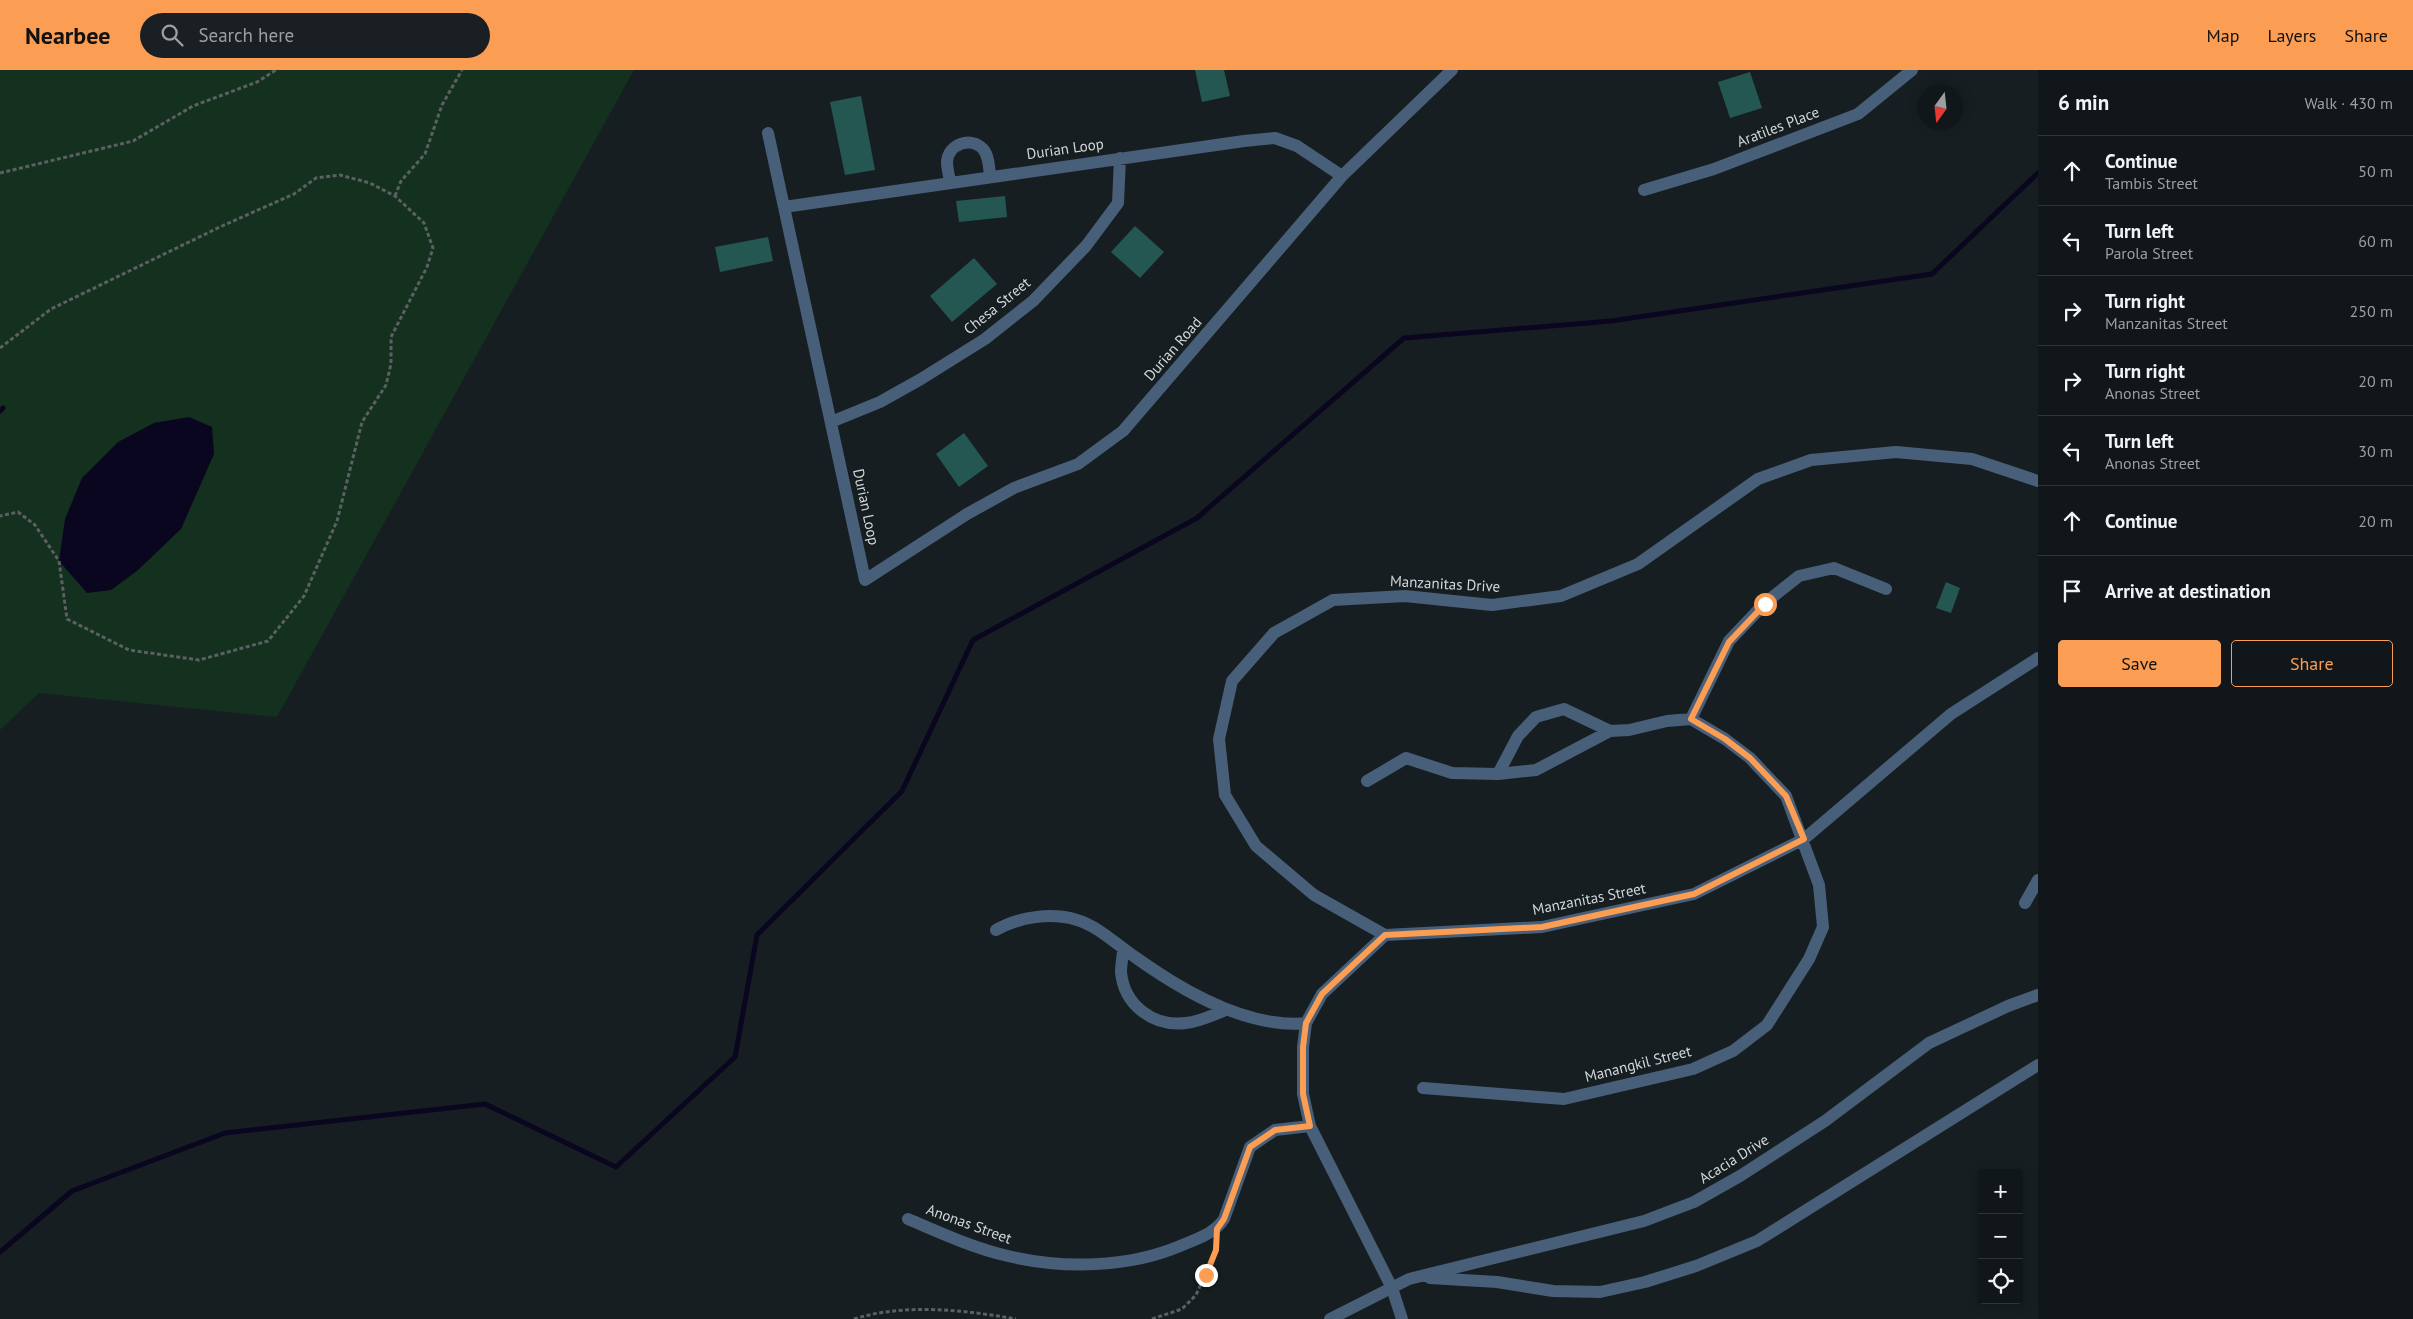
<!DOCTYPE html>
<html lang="en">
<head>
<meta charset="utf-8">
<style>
	:root { --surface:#101619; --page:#191f22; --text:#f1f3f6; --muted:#9c9fa2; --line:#303538; --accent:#fc9d54 }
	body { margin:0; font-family:"PT Sans",sans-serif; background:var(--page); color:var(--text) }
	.controls { position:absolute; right:15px; bottom:15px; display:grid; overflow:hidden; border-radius:5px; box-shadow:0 2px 12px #0003 }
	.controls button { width:45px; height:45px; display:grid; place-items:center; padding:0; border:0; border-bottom:1px solid var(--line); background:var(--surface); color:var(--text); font:25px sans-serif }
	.compass { position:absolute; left:1918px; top:15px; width:45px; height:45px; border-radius:50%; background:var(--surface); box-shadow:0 2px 12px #0003; rotate:195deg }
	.stop { position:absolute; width:15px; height:15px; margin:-11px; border:4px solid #fc9d54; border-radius:50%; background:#fff }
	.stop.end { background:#fc9d54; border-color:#fff; box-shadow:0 1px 5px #0008 }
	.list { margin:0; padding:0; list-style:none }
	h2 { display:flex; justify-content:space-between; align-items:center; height:65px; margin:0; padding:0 20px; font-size:21px }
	h2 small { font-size:16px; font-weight:400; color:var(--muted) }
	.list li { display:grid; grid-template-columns:32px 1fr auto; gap:15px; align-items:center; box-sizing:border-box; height:70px; padding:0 20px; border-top:1px solid var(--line) }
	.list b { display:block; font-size:19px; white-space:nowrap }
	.list p { margin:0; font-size:16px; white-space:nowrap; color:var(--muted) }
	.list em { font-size:16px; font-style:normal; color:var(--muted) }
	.actions { display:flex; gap:10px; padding:15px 20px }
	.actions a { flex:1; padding:11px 0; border:1px solid var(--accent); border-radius:5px; text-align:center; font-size:18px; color:var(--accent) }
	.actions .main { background:var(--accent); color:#111 }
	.icon { flex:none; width:28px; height:28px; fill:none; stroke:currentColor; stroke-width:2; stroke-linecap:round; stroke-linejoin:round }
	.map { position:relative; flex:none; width:2038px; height:1249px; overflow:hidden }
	header { display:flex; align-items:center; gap:30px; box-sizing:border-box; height:70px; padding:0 25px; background:var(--accent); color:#111 }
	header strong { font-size:24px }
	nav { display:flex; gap:28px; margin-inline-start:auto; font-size:18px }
	.search { width:350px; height:45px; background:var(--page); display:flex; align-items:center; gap:12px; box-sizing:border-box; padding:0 18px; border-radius:28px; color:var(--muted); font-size:19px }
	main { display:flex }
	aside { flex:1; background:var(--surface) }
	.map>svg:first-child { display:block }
	.green { fill:#14301e }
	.water { fill:#0a0620 }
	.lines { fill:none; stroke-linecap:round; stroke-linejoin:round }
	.stream { stroke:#0a0620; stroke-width:5 }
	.building { fill:#255752 }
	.path { stroke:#5a6063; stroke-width:3; stroke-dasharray:4 2.5; stroke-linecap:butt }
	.minor { stroke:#485f7a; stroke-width:12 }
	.tertiary { stroke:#485f7a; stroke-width:12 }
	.route { stroke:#fc9d54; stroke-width:6 }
	.labels { text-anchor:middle; stroke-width:4; stroke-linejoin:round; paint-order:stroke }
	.street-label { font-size:15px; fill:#d2d7d9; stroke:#161e21 }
</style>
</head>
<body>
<header>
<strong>Nearbee</strong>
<div class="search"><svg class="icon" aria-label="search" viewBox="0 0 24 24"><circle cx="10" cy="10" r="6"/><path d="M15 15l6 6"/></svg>Search here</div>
<nav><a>Map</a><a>Layers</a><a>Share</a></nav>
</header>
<main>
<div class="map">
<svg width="2038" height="1249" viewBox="0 0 2038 1249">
	<rect width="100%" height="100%" fill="#161e21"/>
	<path class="green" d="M0,0H634L277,647L39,623L0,660Z"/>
	<path class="water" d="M189,347L212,357L214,384L181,459L137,501L111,520L87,523L59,491L65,449L82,408L118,372L154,353Z"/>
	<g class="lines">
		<path class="stream" d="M0,341L3,338
			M0,1182L72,1121L225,1063L485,1034L616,1097L735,987L757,865L902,721L973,570L1197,448L1404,268L1611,251L1932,204L2038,103"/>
	</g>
	<path class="building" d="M1195,0H1224L1230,26L1202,32Z
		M1750,2L1762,38L1730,48L1718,12Z
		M861,26L875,100L845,105L830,32Z
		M1005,126L1007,147L959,152L956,131Z
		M1135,156L1164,182L1140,208L1111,182Z
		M768,167L773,191L720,202L715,177Z
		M974,188L997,214L952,252L930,226Z
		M964,363L988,396L959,417L936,384Z
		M1946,512L1960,518L1951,543L1936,538Z"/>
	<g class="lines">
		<path class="path" d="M0,103L133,71L193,36L257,12L276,0
			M395,126L401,111L425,84L442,35L462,0
			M0,278L51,239L222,156L294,124L316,108L340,105L370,113L395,126L424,153L433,178L427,197L391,267V294L386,315L362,352L337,451L304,526L268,571L199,590L129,580L67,549L59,491L35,455L18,442L0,446
			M854,1249C905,1233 964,1240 1016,1249
			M1152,1249L1182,1239L1196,1225L1216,1180V1175"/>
		<path class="minor" d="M768,63L784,137
			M1342,106L1297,76L1275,68L1244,71L784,137L865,510L967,444L1014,418L1078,394L1123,361L1342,106L1452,0
			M950,112C949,105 947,98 947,92C948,74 971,66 983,79C989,86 989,97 990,106
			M1644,120L1714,99L1858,44L1912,0
			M831,352L880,332L921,309L985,269L1033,231L1086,176L1118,133L1120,88
			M1691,649L1729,571L1765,533L1799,506L1834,498L1886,519
			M1498,704L1518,666L1536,647L1564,639L1610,661
			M1367,711L1406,688L1452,703L1498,704L1536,700L1610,661L1629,660L1667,651L1691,649L1725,669L1750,688L1786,726L1819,815L1823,857L1809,889L1767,955L1733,981L1693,999L1564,1029L1423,1018
			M2025,833L2038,810
			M996,860C1019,847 1051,842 1077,850C1098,856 1117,875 1135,887C1181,920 1248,959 1306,953
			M1385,865L1314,825L1256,776L1225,725L1219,669L1232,611L1274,563L1333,530L1405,526L1492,535L1561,526L1638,494L1758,409L1811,390L1896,382L1972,389L2038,411
			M1123,879C1123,886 1121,894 1121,902C1124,935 1153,957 1186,953C1199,952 1213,945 1226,940
			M908,1149C941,1163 973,1178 1008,1186C1063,1199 1128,1198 1180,1176C1196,1169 1214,1164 1224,1149L1250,1077L1275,1060L1310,1056
			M1402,1249L1392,1218L1310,1056L1303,1024V977L1306,953L1322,924L1385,865L1542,857L1694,824L1804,769L1951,644L2038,588"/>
		<path class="tertiary" d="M1430,1208L1497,1212L1553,1221L1600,1222L1645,1212L1696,1196L1757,1171L2038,995
			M1330,1249L1409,1209L1644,1151L1694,1132L1740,1106L1825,1051L1929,973L2008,936L2038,925"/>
	</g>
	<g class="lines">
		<path class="route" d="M1206,1205L1216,1180L1217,1159L1224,1149L1250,1077L1275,1060L1310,1056L1303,1024V977L1306,953L1322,924L1385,865L1542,857L1694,824L1804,769L1786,726L1750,688L1725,669L1691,649L1729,572L1765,534"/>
	</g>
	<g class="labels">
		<g class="street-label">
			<text transform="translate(1778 57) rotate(-21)" y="5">Aratiles Place</text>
			<text transform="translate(1065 79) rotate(-8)" y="5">Durian Loop</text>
			<text transform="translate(997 236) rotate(-39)" y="5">Chesa Street</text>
			<text transform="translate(1173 279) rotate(-49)" y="5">Durian Road</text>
			<text transform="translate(866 437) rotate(78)" y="5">Durian Loop</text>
			<text transform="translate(1445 514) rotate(3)" y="5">Manzanitas Drive</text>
			<text transform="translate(1589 829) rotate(-11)" y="5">Manzanitas Street</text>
			<text transform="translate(1638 994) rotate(-14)" y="5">Manangkil Street</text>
			<text transform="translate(1734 1089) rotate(-32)" y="5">Acacia Drive</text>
			<text transform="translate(969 1154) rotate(20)" y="5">Anonas Street</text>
		</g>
	</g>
</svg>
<div class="controls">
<button>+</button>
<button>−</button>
<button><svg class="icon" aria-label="locate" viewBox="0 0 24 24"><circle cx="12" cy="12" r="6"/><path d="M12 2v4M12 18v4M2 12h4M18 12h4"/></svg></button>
</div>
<svg class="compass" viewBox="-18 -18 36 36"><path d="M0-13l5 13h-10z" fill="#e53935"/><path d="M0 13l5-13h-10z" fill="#9c9fa2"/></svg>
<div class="stop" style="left:1765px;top:534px"></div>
<div class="stop end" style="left:1206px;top:1205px"></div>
</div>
<aside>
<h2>6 min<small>Walk · 430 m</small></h2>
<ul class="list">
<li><svg class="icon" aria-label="ahead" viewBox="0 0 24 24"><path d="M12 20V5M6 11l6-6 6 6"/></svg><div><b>Continue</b><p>Tambis Street</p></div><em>50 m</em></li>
<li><svg class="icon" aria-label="left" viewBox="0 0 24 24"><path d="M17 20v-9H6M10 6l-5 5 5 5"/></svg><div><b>Turn left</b><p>Parola Street</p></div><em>60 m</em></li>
<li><svg class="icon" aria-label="right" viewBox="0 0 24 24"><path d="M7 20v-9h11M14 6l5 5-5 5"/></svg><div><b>Turn right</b><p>Manzanitas Street</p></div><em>250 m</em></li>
<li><svg class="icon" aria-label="right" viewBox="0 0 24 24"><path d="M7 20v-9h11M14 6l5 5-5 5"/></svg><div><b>Turn right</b><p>Anonas Street</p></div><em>20 m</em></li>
<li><svg class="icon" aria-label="left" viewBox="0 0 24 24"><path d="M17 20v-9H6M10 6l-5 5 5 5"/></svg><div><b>Turn left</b><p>Anonas Street</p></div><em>30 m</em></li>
<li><svg class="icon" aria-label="ahead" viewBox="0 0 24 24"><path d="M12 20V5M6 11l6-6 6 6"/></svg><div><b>Continue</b></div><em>20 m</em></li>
<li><svg class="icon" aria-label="arrive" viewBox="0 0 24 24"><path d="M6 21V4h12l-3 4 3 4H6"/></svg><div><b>Arrive at destination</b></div></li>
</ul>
<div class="actions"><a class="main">Save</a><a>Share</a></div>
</aside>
</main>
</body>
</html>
